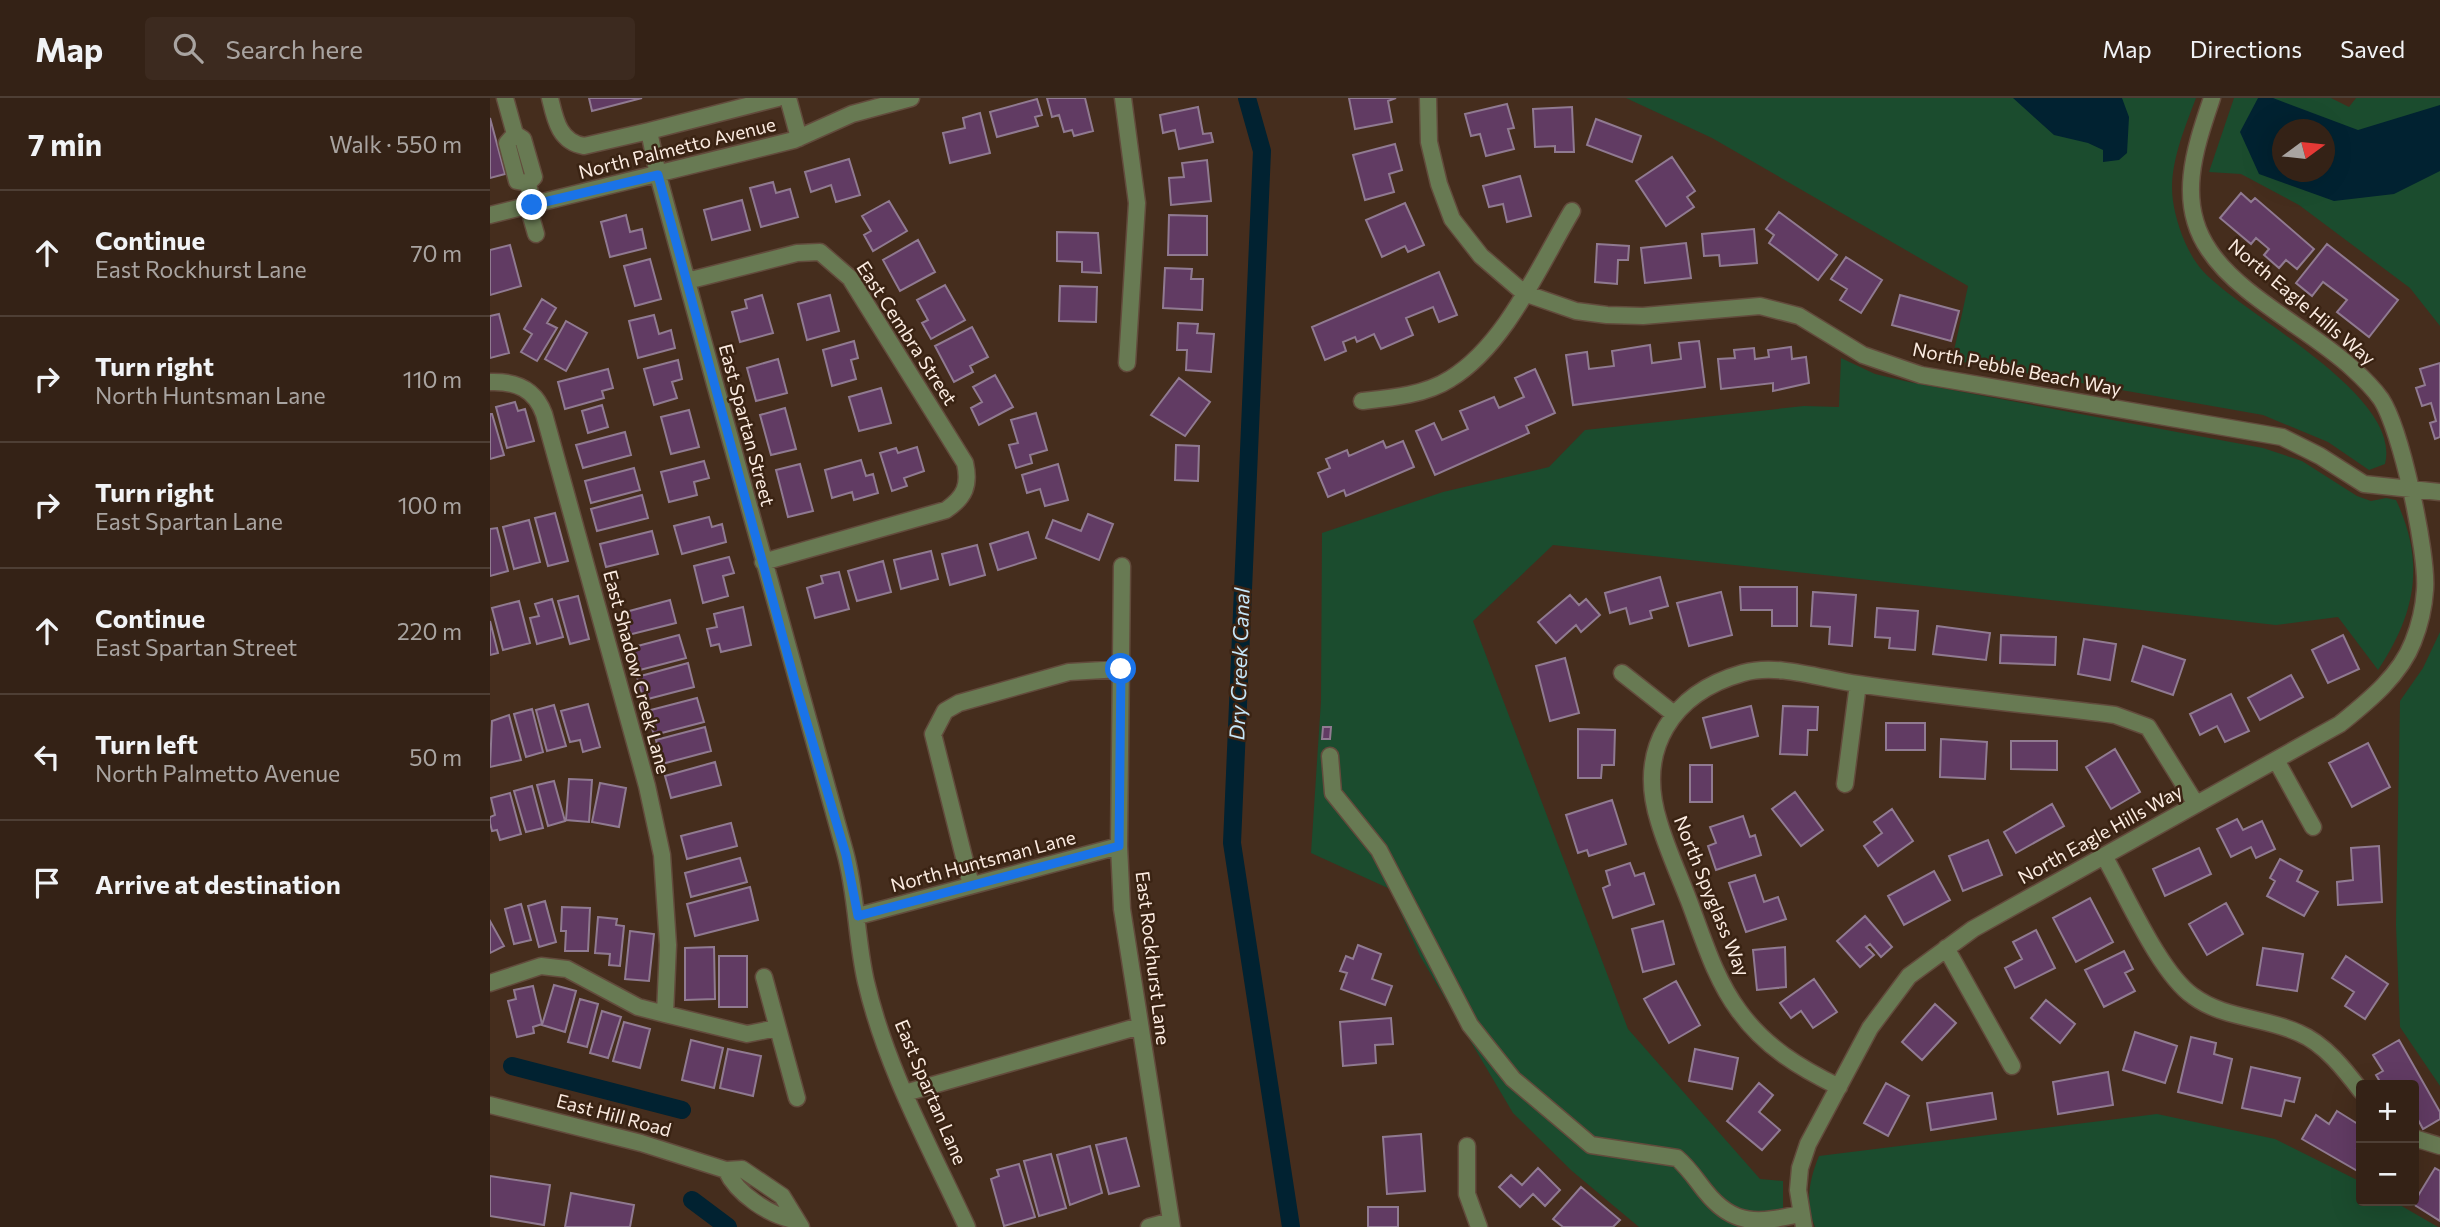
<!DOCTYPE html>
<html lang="en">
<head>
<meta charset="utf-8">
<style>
	:root { --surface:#342216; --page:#3c2a1f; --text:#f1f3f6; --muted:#a9a4a1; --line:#4e3f35 }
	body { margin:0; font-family:Commissioner,sans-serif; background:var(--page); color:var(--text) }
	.controls { position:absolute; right:21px; bottom:21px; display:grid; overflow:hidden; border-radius:7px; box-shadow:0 7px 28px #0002 }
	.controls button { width:63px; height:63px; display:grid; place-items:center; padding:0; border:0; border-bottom:2px solid var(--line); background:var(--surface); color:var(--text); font:35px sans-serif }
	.compass { position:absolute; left:1782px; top:21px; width:63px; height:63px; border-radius:50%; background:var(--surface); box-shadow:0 7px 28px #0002; rotate:75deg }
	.stop { position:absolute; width:21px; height:21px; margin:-16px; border:5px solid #1a73e8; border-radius:50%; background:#fff }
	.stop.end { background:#1a73e8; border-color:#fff; box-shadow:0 2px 7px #0008 }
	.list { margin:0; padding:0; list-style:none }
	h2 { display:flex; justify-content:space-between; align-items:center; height:91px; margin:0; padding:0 28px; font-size:30px }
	h2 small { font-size:23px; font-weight:400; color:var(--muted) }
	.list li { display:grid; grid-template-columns:46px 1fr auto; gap:21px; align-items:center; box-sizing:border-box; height:126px; padding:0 28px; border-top:2px solid var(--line) }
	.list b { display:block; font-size:26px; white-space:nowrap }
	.list p { margin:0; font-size:23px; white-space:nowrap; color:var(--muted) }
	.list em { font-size:23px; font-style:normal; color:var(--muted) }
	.icon { flex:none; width:38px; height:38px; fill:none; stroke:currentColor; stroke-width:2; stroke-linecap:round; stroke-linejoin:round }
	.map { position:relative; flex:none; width:1950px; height:1129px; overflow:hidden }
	header { display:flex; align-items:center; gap:42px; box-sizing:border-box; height:98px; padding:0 35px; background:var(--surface); border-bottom:2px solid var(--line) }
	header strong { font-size:33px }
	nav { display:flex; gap:38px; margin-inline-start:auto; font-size:24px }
	.search { width:490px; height:63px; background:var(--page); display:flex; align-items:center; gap:18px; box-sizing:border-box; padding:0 24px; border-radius:7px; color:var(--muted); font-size:26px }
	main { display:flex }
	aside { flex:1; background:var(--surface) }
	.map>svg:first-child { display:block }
	.green { fill:#1b4c2e; fill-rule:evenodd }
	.water { fill:#012231; fill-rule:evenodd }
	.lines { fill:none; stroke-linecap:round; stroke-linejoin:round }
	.canal { stroke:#012231; stroke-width:18 }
	.building { fill:#613b63; stroke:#907a91; stroke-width:2 }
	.minor-casing { stroke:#624b3c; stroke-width:19 }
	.minor { stroke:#687a53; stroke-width:16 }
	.route { stroke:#1a73e8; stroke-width:9 }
	.labels { text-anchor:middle; stroke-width:5; stroke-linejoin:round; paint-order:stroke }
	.street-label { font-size:19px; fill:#fbebe1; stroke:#3a2313 }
	.water-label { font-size:21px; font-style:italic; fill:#c5e6f9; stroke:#3a2313 }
</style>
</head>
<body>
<header>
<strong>Map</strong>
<div class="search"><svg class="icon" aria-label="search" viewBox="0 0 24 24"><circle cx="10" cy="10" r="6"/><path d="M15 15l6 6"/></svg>Search here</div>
<nav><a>Map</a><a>Directions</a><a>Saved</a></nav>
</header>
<main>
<aside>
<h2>7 min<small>Walk · 550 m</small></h2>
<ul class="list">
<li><svg class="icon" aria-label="ahead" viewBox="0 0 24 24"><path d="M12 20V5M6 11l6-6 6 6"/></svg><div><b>Continue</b><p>East Rockhurst Lane</p></div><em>70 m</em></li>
<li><svg class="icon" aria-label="right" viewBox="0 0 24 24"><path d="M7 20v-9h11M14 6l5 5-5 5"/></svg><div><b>Turn right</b><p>North Huntsman Lane</p></div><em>110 m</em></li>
<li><svg class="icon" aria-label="right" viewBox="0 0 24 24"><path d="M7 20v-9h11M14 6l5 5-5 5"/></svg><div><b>Turn right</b><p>East Spartan Lane</p></div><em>100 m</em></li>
<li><svg class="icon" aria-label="ahead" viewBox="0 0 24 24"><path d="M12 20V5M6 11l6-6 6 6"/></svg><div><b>Continue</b><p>East Spartan Street</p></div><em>220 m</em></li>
<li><svg class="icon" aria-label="left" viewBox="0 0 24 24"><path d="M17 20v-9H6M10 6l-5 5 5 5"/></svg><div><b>Turn left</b><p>North Palmetto Avenue</p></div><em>50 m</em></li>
<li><svg class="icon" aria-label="arrive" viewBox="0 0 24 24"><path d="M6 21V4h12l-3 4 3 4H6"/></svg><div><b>Arrive at destination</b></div></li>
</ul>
</aside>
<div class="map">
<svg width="1950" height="1129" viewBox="0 0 1950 1129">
	<rect width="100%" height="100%" fill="#452d1d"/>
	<path class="green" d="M1136,0H1706C1694,32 1678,69 1683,103C1686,125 1697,155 1712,172C1752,217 1913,296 1895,366L1879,372L1838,344L1773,317L1462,262L1478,188L1222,40Z
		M1744,0H1841L1859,9L1866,0H1950V228L1920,190L1809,107L1751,76L1719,74ZM1792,32H1834V74H1792Z
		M1351,260L1385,276L1419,284L1773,350L1812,363L1867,398L1881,403L1896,400L1906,402C1936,466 1925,516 1888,572L1848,519L1786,527L1063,447L983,523L1138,931L1270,1081L1293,1083V1118L1297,1129H1149L1082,1073L1023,1015L930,858L900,791L821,755L831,603L832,435L953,394L1059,369L1095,332L1314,308L1349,309Z
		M1950,534V988L1910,929L1906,827L1910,603L1933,570Z
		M1667,1016L1785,1041L1871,1084V1103H1903L1948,1129H1325C1315,1105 1319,1082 1329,1058Z"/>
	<path class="water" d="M1523,0H1632L1639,19L1637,55L1629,62L1613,64V52L1598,45L1564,37Z
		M1768,0H1783L1868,32L1950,7V73L1904,96L1844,103L1769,76L1750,34ZM1792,32H1834V74H1792Z"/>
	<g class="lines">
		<path class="canal" d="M757,0L772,53L742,745L801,1129
			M22,968L192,1012
			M202,1102L238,1129"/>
	</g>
	<path class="building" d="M99,0H152L102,13Z
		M557,0H595L603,33L584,38L582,32L574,34L569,17L562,19Z
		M859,0H906L898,3L902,24L865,31Z
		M547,1L552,17L545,19L548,28L507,39L500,14Z
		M1017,6L1024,30L1018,31L1024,51L996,58L990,36L981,38L975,16Z
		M708,9L713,36L721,35L723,44L689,51L685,32L673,35L670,17Z
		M1082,9L1084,54H1065V48L1045,49L1043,11Z
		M490,15L500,55L460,65L453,35L475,30L473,20Z
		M0,20L15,76L0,80Z
		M1106,21L1151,38L1142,64L1097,47Z
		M905,46L912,72L899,76L904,94L875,102L863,57Z
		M1182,59L1205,93L1197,99L1204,109L1176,128L1146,83Z
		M359,61L370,97L346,104L341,87L321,94L315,74Z
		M717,62L721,103L681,107L679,80L694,79L692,65Z
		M1030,78L1041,118L1017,124L1013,106L999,109L993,88Z
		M283,84L286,95L300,91L308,119L271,129L260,90Z
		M1751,95L1761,104L1765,100L1824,151L1807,171L1796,162L1789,170L1774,157L1779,151L1766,140L1761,146L1730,120Z
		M252,102L260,132L222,142L214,112Z
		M399,103L417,133L383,153L374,137L381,133L372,118Z
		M915,105L934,147L918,154L915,148L892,159L876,122Z
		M1289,114L1347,157L1328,182L1279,145L1284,137L1276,131Z
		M136,117L140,134L152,131L156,150L120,159L111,124Z
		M679,117L717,118V157H678Z
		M1264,131L1267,165L1230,168L1229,157L1214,158L1212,136Z
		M567,134L608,135L611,175L592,174V164L567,163Z
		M428,142L445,174L410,193L393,162Z
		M1196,145L1201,180L1155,185L1151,150Z
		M1107,146L1139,148L1138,162H1128L1127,186L1105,184Z
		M1837,146L1908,202L1879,239L1847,214L1857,202L1833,184L1822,198L1806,185Z
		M20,147L31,188L0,197V152Z
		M1356,159L1392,182L1371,215L1350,202L1357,191L1341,181Z
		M160,161L171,201L145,208L134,168Z
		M675,170L702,171L701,181H713L712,212L673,210Z
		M949,174L967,217L949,224L943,209L916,220L923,237L891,251L884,236L867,244L865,239L853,244L856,253L835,262L822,229Z
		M455,187L475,222L441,241L432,225L438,222L427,202Z
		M570,188L607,189L606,224L569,223Z
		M272,197L283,235L250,244L242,214L257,210L255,202Z
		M340,197L349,233L317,242L308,206Z
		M1410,197L1469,213L1461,243L1402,227Z
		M52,201L66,210L57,225L67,230L47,263L31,254L42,236L34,231Z
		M9,216L19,255L0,260V218Z
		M164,217L169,236L181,232L185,250L148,260L139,223Z
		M76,223L97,235L76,273L55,261Z
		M688,225L708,226L707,235L724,236L721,274L696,272L697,252H687Z
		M482,229L498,259L480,268L483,274L464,284L445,248Z
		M364,243L368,260L361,262L366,281L342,288L333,252Z
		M1209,243L1215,289L1083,307L1076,257L1097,254L1099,271L1124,268L1122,253L1160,247L1162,265L1191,261L1189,245Z
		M1301,249L1302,261L1316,259L1319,285L1283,293V285L1231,291L1228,261L1245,260L1244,252L1264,250L1265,261L1279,259L1278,252Z
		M288,261L297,295L266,303L257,270Z
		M188,262L192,281L182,284L187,300L164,307L154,271Z
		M1950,265V339L1945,341L1940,325L1946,323L1941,305L1932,308L1926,290L1935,287L1930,271Z
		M118,271L123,290L112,293L114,300L75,311L68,284Z
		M1045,271L1065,315L1036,328L1039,335L945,377L926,333L944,325L952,342L978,331L970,313L1004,299L1009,310L1034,299L1025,280Z
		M505,277L523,309L489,327L481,310L492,304L483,289Z
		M689,280L720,304L695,338L661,317Z
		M391,290L401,325L369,333L359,299Z
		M25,304L28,313L35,311L44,343L17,350L6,309Z
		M112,307L118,329L98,335L92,313Z
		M295,310L306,351L281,357L270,317Z
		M199,312L209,349L181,356L171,319Z
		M546,315L557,352L540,357L542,365L526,370L519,347L528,345L521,322Z
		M0,316H2L14,357L0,361Z
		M135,334L141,357L93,370L86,347Z
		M893,343L896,350L913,343L924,369L856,398L854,392L838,399L828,375L840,370L836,361L857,352L859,358Z
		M686,347L709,348L708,383L685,382Z
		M427,349L434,373L414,380L417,388L402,393L390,355L406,350L408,355Z
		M371,362L376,378L383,376L388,395L364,402L362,394L342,400L335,372Z
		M214,363L219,380L204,384L207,397L179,404L171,374Z
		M310,366L323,413L298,419L286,372Z
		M568,366L578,402L555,408L550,391L537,395L532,377Z
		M144,370L150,392L101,405L95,383Z
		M152,397L158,420L107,433L101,411Z
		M65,415L78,463L58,468L45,420Z
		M598,416L623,426L609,462L556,440L563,422L591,433Z
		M219,419L222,429L232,426L236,444L192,456L184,428Z
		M39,422L50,464L24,471L13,429Z
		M7,430L18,473L0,478V431Z
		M162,433L168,456L116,469L110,446Z
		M538,434L546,460L508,472L500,446Z
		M487,447L495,477L460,487L452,456Z
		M441,453L448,481L411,491L404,462Z
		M239,459L244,475L233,478L238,498L213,505L204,468Z
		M393,463L401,494L367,503L358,473Z
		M349,474L359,511L325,520L317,490L333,485L331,478Z
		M1170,479L1178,508L1160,513L1162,520L1140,526L1136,510L1120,515L1115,495Z
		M1250,489H1307V528H1282V512H1251Z
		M1231,494L1242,537L1199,548L1187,505Z
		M1323,494L1366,497L1362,548L1339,546L1340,529L1321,528Z
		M1080,497L1089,507L1096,501L1110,517L1091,534L1086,527L1066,545L1048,524Z
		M88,498L99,541L80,546L68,503Z
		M62,501L73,539L47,546L40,520L49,518L45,506Z
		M180,502L186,525L138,537L132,515Z
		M29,503L40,545L13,552L2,510Z
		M253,509L261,547L231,554L229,546L221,548L217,531L227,529L224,516Z
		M1387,510L1428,513L1425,552L1399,550L1400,540L1385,539Z
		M0,523L8,555L0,557Z
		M1447,528L1500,535L1496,562L1443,556Z
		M189,537L196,560L146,573L140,550Z
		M1511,537L1566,539L1565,567L1510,565Z
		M1853,537L1869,571L1838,585L1822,552Z
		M1594,541L1626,546L1620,582L1588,576Z
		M1653,548L1695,562L1683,597L1642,583Z
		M1075,560L1089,615L1060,623L1046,568Z
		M198,565L204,589L154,602L147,579Z
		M1801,577L1813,599L1770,622L1758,600Z
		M1741,596L1759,633L1735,644L1727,628L1710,637L1700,616Z
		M207,600L214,624L164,637L157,613Z
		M98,606L110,649L93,654L90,642L80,644L71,613Z
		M64,607L76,648L57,653L46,612Z
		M1261,608L1268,638L1221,650L1213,620Z
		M1293,608L1328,609L1327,632H1318L1317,657L1290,656Z
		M42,611L53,654L36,659L24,616Z
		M19,617L31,662L0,669L2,623Z
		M1396,625H1435V652H1396Z
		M215,629L221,653L172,666L166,642Z
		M833,629H841L840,641H832Z
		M1088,631L1125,632L1124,667H1112L1111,680H1088Z
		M1451,641L1497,644L1495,681L1450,679Z
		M1521,643H1567V672L1521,671Z
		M1878,645L1900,689L1862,709L1839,665Z
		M1625,651L1650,694L1621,711L1596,669Z
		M225,664L231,687L181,700L175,678Z
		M1200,667H1222V704H1200Z
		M79,681L102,682L99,724L76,722Z
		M64,683L75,723L58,728L47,687Z
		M110,685L136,690L129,729L102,724Z
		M42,688L53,730L36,734L24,693Z
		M1305,694L1333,732L1311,748L1282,711Z
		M20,695L31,736L10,742L7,732L2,733L0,725V719L5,717L1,700Z
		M1122,702L1136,746L1099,758L1097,752L1088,755L1076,717Z
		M1562,706L1574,728L1526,755L1514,734Z
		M1402,711L1423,743L1388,768L1374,748L1392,735L1384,724Z
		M1253,718L1260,739L1265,737L1271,757L1226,772L1218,748L1226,745L1220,729Z
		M1747,721L1753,732L1772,723L1785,751L1766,760L1761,749L1741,759L1727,731Z
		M241,725L247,748L197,761L191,738Z
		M1498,742L1512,777L1473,793L1459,758Z
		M1889,748L1892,804L1848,807L1847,784L1863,782L1861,750Z
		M1709,750L1721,776L1675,798L1663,771Z
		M250,760L257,784L201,799L195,775Z
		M1790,761L1812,773L1807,783L1828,794L1814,818L1777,798L1785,783L1780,780Z
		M1140,765L1145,778L1154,775L1164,806L1123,820L1113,790L1120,787L1116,773Z
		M1444,773L1460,802L1414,827L1398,798Z
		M1265,777L1274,804L1288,799L1296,821L1256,834L1239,785Z
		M260,789L268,822L205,838L197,806Z
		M1600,800L1623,844L1586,864L1563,820Z
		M55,803L66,844L49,849L38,808Z
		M1736,805L1753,836L1717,857L1699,826Z
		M31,806L41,842L24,846L15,811Z
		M72,809L100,810L98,853H75L76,833H71Z
		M1375,818L1402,849L1391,859L1380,846L1376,849L1384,857L1370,869L1347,843Z
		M108,819L127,821L126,827L134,828L130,868L119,867L120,856L105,855Z
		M0,823L14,848L0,855Z
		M1173,823L1184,866L1153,874L1142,831Z
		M1546,832L1565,870L1525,890L1515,870L1532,861L1523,844Z
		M140,833L164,836L159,883L135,881Z
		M868,847L891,856L882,881L902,888L895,907L851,891L857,875L850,873L856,858L863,861Z
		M224,849L225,901L195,902V850Z
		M1295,849L1296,889L1267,892L1263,852Z
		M1773,850L1813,856L1807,893L1767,887Z
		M1634,853L1643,871L1635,875L1645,893L1614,909L1595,872Z
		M229,858H257V909H229Z
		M1856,858L1898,886L1875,921L1855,908L1864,894L1842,880Z
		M1324,881L1347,914L1323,930L1311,913L1301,920L1290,905Z
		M1186,883L1210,927L1179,945L1154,901Z
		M64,887L86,893L75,934L52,927Z
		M43,888L52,926L43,929L44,935L27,939L18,903L26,901L24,892Z
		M90,901L108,906L97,949L78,944Z
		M1556,902L1585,926L1570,945L1541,920Z
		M1445,906L1466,925L1432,962L1412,944Z
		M112,913L131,919L118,960L100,955Z
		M901,920L903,946L885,947L886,965L853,968L850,924Z
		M134,924L160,931L150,970L123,963Z
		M1645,934L1687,948L1675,985L1633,972Z
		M1701,939L1726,945L1724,956L1742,961L1732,1005L1688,994Z
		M201,942L233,950L224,990L192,982Z
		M1909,942L1950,1014V1021L1933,1031L1926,1018L1924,1019V987H1892L1886,977L1893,973L1883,957Z
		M238,951L271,958L263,998L230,990Z
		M1205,951L1248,960L1242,991L1199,983Z
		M1761,969L1810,980L1804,1004L1795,1002L1791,1018L1752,1010Z
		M1618,974L1623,1007L1568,1016L1563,984Z
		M1269,985L1283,997L1269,1014L1290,1032L1272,1052L1237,1023Z
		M1396,985L1419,998L1398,1038L1374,1025Z
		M1502,995L1506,1021L1441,1032L1437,1005Z
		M1847,1013L1871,1028V1044L1867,1050L1871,1053V1075L1812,1041L1826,1017L1839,1026Z
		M931,1036L935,1093L897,1096L893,1039Z
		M636,1040L649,1088L619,1096L606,1047Z
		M600,1048L612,1095L580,1107L567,1057Z
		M561,1056L576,1110L549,1118L534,1063Z
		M529,1066L545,1119L514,1128L501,1081L509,1078L507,1072Z
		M1048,1070L1070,1092L1055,1108L1043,1096L1030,1109L1009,1089L1021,1077L1032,1087Z
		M1945,1070L1950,1073V1123L1923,1106Z
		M0,1078L60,1087L54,1127L0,1118Z
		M1091,1089L1130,1122L1123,1129H1073L1063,1121Z
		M81,1095L144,1107L140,1129H75Z
		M878,1109H908V1129H878Z"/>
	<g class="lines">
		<g class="minor-casing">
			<path id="minor" d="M15,0L25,36
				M60,0C65,21 69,44 94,48L159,33
				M288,0L159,33L168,77C229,303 292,528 355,754C367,797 366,841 376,884C396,970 440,1049 477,1129
				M298,0L309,40
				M633,0L647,105L637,265
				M938,0L939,44L949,86L962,121L991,158L1034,195L1086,213L1117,217L1153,218L1270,208L1309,218L1373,257L1431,277L1792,339L1830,358L1874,386L1950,394
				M38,85L27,83L17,45L25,36L33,41L44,79L38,85L42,107
				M38,108L46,136
				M0,117L304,42L362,16L421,0
				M197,183L307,155L330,154L360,180L475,365C480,387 475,399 456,412L273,464
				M0,284C26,283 45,291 54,316L157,688L172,757L178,847L175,916
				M872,303C901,300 935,297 960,281C1016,247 1049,168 1082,113
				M632,468L629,748L632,811L682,1129
				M1132,575L1184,616
				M840,658L843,695L889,752L980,927L1023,981L1101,1047L1187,1060C1199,1070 1207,1083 1216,1094C1244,1129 1269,1125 1310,1116
				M1786,662L1823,729
				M1355,686L1368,586
				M1614,758C1636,796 1669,874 1703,898C1734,921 1775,919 1809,935C1835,946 1855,972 1871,993
				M481,787L443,636L455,613L469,605L579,574L631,571
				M368,818L629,748
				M1456,850L1522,968
				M274,879L307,1000
				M0,885L51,868L77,871L148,909L175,916L257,936L287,930
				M1349,989C1310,970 1275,949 1249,913C1225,881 1213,840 1199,803C1189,777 1177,751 1169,724C1146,651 1182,595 1253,575C1288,565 1332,581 1368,586C1453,599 1539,606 1625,617L1658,629L1706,706
				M415,995L650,928
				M0,1007L151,1045L236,1072L252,1071L292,1098L311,1129
				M1924,1040L1950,1048
				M977,1048V1096L989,1129
				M236,1072C247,1096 279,1117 304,1122
				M659,1129L681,1123
				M1314,1129L1308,1092L1310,1070L1318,1046L1380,930L1419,878L1483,831L1850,626C1877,604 1910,578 1923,544C1929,529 1934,508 1935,492C1938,456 1911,331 1891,301C1884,291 1872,279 1862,270C1821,232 1749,198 1719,152C1686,104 1705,50 1722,0"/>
		</g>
		<use href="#minor" class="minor"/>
	</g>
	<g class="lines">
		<path class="route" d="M42,107L168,77L306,588L356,757L368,818L629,748L631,571"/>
	</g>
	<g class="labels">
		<g class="street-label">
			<text transform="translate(187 50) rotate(-14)" y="7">North Palmetto Avenue</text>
			<text transform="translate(1812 204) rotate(40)" y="7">North Eagle Hills Way</text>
			<text transform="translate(417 235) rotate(57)" y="7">East Cembra Street</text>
			<text transform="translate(1527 271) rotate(11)" y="7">North Pebble Beach Way</text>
			<text transform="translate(257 327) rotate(75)" y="7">East Spartan Street</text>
			<text transform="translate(147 574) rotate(75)" y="7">East Shadow Creek Lane</text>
			<text transform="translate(1610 736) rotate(-29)" y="7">North Eagle Hills Way</text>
			<text transform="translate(493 763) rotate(-15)" y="7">North Huntsman Lane</text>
			<text transform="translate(1222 798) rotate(68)" y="7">North Spyglass Way</text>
			<text transform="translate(663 860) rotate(83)" y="7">East Rockhurst Lane</text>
			<text transform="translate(441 994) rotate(67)" y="7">East Spartan Lane</text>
			<text transform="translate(124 1017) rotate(15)" y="7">East Hill Road</text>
		</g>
		<g class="water-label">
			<text transform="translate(750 566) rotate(-88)" y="7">Dry Creek Canal</text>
		</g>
	</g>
</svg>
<div class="controls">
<button>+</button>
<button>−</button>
</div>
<svg class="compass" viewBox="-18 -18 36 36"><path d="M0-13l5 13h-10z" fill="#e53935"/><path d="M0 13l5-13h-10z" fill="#a9a4a1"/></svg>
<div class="stop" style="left:631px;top:571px"></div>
<div class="stop end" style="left:42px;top:107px"></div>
</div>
</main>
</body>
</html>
